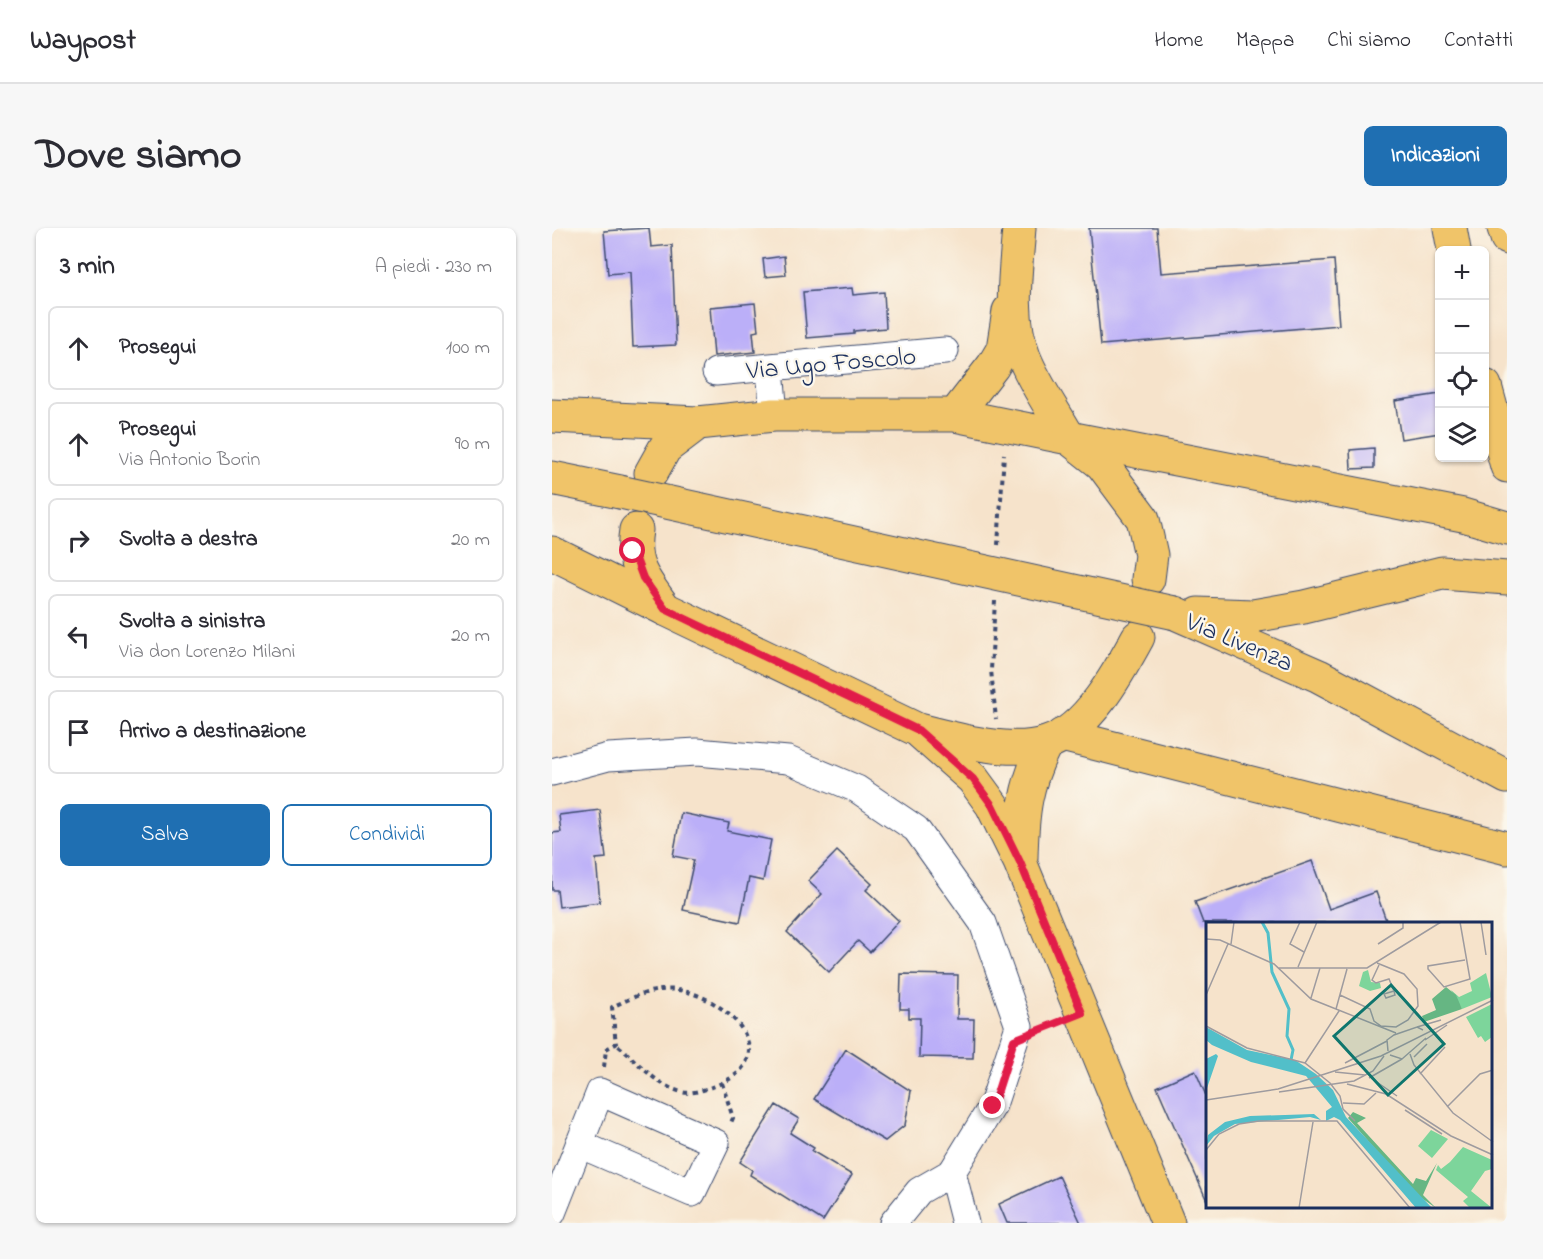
<!DOCTYPE html>
<html lang="it">
<head>
<meta charset="utf-8">
<style>
	:root { --surface:#fff; --page:#f7f7f7; --text:#2b2b33; --muted:#7c7c81; --line:#e1e1e2; --accent:#1f6fb2 }
	body { margin:0; font-family:"Indie Flower",sans-serif; background:var(--page); color:var(--text) }
	.controls { position:absolute; right:18px; top:18px; display:grid; overflow:hidden; border-radius:9px; box-shadow:0 2px 4px #0004 }
	.controls button { width:54px; height:54px; display:grid; place-items:center; padding:0; border:0; border-bottom:2px solid var(--line); background:var(--surface); color:var(--text); font:30px sans-serif }
	.stop { position:absolute; width:18px; height:18px; margin:-14px; border:4px solid #e11d48; border-radius:50%; background:#fff }
	.stop.end { background:#e11d48; border-color:#fff; box-shadow:0 2px 6px #0008 }
	.list { margin:0; padding:0; list-style:none }
	h2 { display:flex; justify-content:space-between; align-items:center; height:78px; margin:0; padding:0 24px; font-size:26px }
	h2 small { font-size:20px; font-weight:400; color:var(--muted) }
	.list li { display:grid; grid-template-columns:39px 1fr auto; gap:18px; align-items:center; box-sizing:border-box; height:84px; margin:0 12px 12px; padding:0 12px; border:2px solid var(--line); border-radius:9px }
	.list b { display:block; font-size:22px; white-space:nowrap }
	.list p { margin:0; font-size:20px; white-space:nowrap; color:var(--muted) }
	.list em { font-size:20px; font-style:normal; color:var(--muted) }
	.actions { display:flex; gap:12px; padding:18px 24px }
	.actions a { flex:1; padding:14px 0; border:2px solid var(--accent); border-radius:9px; text-align:center; font-size:21px; color:var(--accent) }
	.actions .main { background:var(--accent); color:#fff }
	.icon { flex:none; width:33px; height:33px; fill:none; stroke:currentColor; stroke-width:2; stroke-linecap:round; stroke-linejoin:round }
	.map { position:relative; flex:none; width:955px; height:995px; overflow:hidden; border-radius:9px }
	header { display:flex; align-items:center; gap:36px; box-sizing:border-box; height:84px; padding:0 30px; background:var(--surface); border-bottom:2px solid var(--line) }
	header strong { font-size:28px }
	nav { display:flex; gap:33px; margin-inline-start:auto; font-size:21px }
	.intro { display:flex; align-items:center; justify-content:space-between; box-sizing:border-box; height:144px; padding:0 36px }
	h1 { margin:0; font-size:42px }
	.button { padding:15px 27px; border-radius:9px; background:var(--accent); color:#fff; font-size:21px; font-weight:700 }
	main { display:flex; gap:36px; padding:0 36px }
	aside { flex:1; background:var(--surface); border-radius:9px; box-shadow:0 2px 4px #0004 }
	.map>svg:first-child { display:block }
	.building { fill:#bbaff8 }
	.lines { fill:none; stroke-linecap:round; stroke-linejoin:round }
	.minor-casing { stroke:#3c4a6e; stroke-width:29 }
	.major-casing { stroke:#3c4a6e; stroke-width:35 }
	.highway-casing { stroke:#3c4a6e; stroke-width:35 }
	.path { stroke:#3c4a6e; stroke-width:4; stroke-dasharray:4.5 4.5; stroke-linecap:butt }
	.minor { stroke:#fff; stroke-width:27 }
	.major { stroke:#f0c469; stroke-width:33 }
	.highway { stroke:#f0c469; stroke-width:33 }
	.highway-bridge-casing { stroke:#3c4a6e; stroke-width:35; stroke-linecap:butt }
	.highway-bridge { stroke:#f0c469; stroke-width:33 }
	.route { stroke:#e11d48; stroke-width:8 }
	.labels { text-anchor:middle; stroke-width:4.5; stroke-linejoin:round; paint-order:stroke }
	.street-label { font-size:26px; fill:#1b2f5e; stroke:#fbf7ec }
	.inset-river { fill:none; stroke:#52bfc9; stroke-width:3 }
	.inset-road { fill:none; stroke:#9e9b9f; stroke-width:1.5 }
	.view { fill:#0f766e; fill-opacity:0.15; stroke:#0f766e; stroke-width:3 }
	.inset-edge { fill:none; stroke:#1b2f5e; stroke-width:3 }
</style>
</head>
<body>
<header>
<strong>Waypost</strong>
<nav><a>Home</a><a>Mappa</a><a>Chi siamo</a><a>Contatti</a></nav>
</header>
<div class="intro"><h1>Dove siamo</h1><a class="button">Indicazioni</a></div>
<main>
<aside>
<h2>3 min<small>A piedi · 230 m</small></h2>
<ul class="list">
<li><svg class="icon" aria-label="ahead" viewBox="0 0 24 24"><path d="M12 20V5M6 11l6-6 6 6"/></svg><div><b>Prosegui</b></div><em>100 m</em></li>
<li><svg class="icon" aria-label="ahead" viewBox="0 0 24 24"><path d="M12 20V5M6 11l6-6 6 6"/></svg><div><b>Prosegui</b><p>Via Antonio Borin</p></div><em>90 m</em></li>
<li><svg class="icon" aria-label="right" viewBox="0 0 24 24"><path d="M7 20v-9h11M14 6l5 5-5 5"/></svg><div><b>Svolta a destra</b></div><em>20 m</em></li>
<li><svg class="icon" aria-label="left" viewBox="0 0 24 24"><path d="M17 20v-9H6M10 6l-5 5 5 5"/></svg><div><b>Svolta a sinistra</b><p>Via don Lorenzo Milani</p></div><em>20 m</em></li>
<li><svg class="icon" aria-label="arrive" viewBox="0 0 24 24"><path d="M6 21V4h12l-3 4 3 4H6"/></svg><div><b>Arrivo a destinazione</b></div></li>
</ul>
<div class="actions"><a class="main">Salva</a><a>Condividi</a></div>
</aside>
<div class="map">
<svg width="955" height="995" viewBox="0 0 955 995">
	<rect width="100%" height="100%" fill="#fbf7ec"/>
	<filter id="ink" filterUnits="userSpaceOnUse"><feTurbulence type="fractalNoise" baseFrequency=".0167" numOctaves="2"/><feDisplacementMap in="SourceGraphic" scale="12" xChannelSelector="R" yChannelSelector="G"/><feConvolveMatrix kernelMatrix="1 2 1 2 8 2 1 2 1" color-interpolation-filters="sRGB"/></filter>
	<filter id="wash" filterUnits="userSpaceOnUse"><feTurbulence type="fractalNoise" baseFrequency=".008" numOctaves="4" result="noise"/><feDisplacementMap in="SourceGraphic" scale="24" xChannelSelector="R" yChannelSelector="G"/><feGaussianBlur stdDeviation="1.35" result="paint"/><feColorMatrix in="noise" values="0 0 0 0 0 0 0 0 0 0 0 0 0 0 0 0 0 1.4 0 .05"/><feComposite in="paint" operator="in"/></filter>
	<g filter="url(#wash)">
		<rect width="100%" height="100%" fill="#f6e3cb"/>
		<g id="blocks">
			<path class="building" d="M97,0L99,19L120,17L124,117L81,119L78,44L56,46L52,3Z
				M537,0H605L609,45L782,32L787,97L549,117Z
				M232,28L234,47L213,49L211,31Z
				M300,60L301,67L332,64L334,100L302,103V106L255,110L251,64Z
				M203,75L206,103L201,104L203,124L162,128L158,79Z
				M888,166V205L849,211L843,173Z
				M822,220V240L799,241L798,222Z
				M48,582L54,630L44,631L48,674L7,679L5,662H0V605L9,604L7,587Z
				M129,585L177,595L175,603L219,612L211,653L197,650L188,694L131,682L142,632L121,628Z
				M285,623L320,656L314,662L347,693L318,724L306,713L277,744L235,704L270,666L256,653Z
				M760,633L777,681L824,664L835,695H651L643,674Z
				M349,746L406,747L405,791H422L421,830L367,829L368,790H357V781H348Z
				M294,821L359,863L353,897L333,913L262,871Z
				M643,842L655,870V973L605,859Z
				M224,877L247,891L238,905L262,920L260,923L300,947L271,993L198,947L200,942L188,934Z
				M507,948L529,995H455L447,976Z"/>
		</g>
	</g>
	<g filter="url(#ink)">
		<use href="#blocks" fill-opacity="0" stroke="#3c4a6e" stroke-width="1.5"/>
		<g class="lines">
			<g class="minor-casing">
				<path id="minor" d="M218,141L222,187
					M164,144L393,123
					M0,544L56,529L145,524L236,532L305,561L364,601L431,695L467,798L441,877L400,944L413,995
					M0,985L48,864L164,915L140,965L27,916
					M341,995L367,963L400,944"/>
			</g>
			<g class="major-casing">
				<path id="major" d="M467,0C464,42 456,89 472,129C483,157 502,183 517,210
					M403,187L441,138L451,121L457,83
					M99,245L113,220L146,195L222,187H403L517,210L550,236L591,291L599,327L596,351
					M84,302C78,338 93,353 113,381L366,502C401,511 459,527 494,515C535,503 567,444 586,409
					M369,505L421,551L440,577L468,634L616,995
					M469,630C470,585 473,556 494,515"/>
			</g>
			<g class="highway-casing">
				<path id="highway" d="M898,0L902,22
					M952,0L955,10
					M933,158L955,238
					M0,188L146,195
					M517,210L911,287L955,300
					M0,250L68,264
					M0,325L113,381
					M623,385L767,448L955,549
					M646,386L701,388L752,379L890,345L955,350
					M510,507L955,620"/>
			</g>
			<path class="path" d="M446,317L452,226
				M443,373L439,442L444,491
				M52,839L54,821L64,816L60,779C81,769 102,759 126,762C175,769 235,829 165,857C157,860 139,867 130,864C103,858 85,832 64,816
				M170,855L181,890L178,897"/>
			<use href="#minor" class="minor"/>
			<use href="#major" class="major"/>
			<use href="#highway" class="highway"/>
			<g class="highway-bridge-casing">
				<path id="highway-bridge" d="M68,264L623,385"/>
			</g>
			<use href="#highway-bridge" class="highway-bridge"/>
		</g>
	</g>
	<g class="lines" filter="url(#ink)">
		<path class="route" d="M81,323L91,350L113,381L366,502L421,551L440,577L468,634L530,785L462,812L441,878"/>
	</g>
	<g class="labels">
		<g class="street-label">
			<text transform="translate(279 134) rotate(-5)" y="9">Via Ugo Foscolo</text>
			<text transform="translate(688 413) rotate(23)" y="9">Via Livenza</text>
		</g>
	</g>
	<g transform="translate(654 694)">
		<rect width="286" height="286" fill="#f6e3cb"/>
		<path d="M280,51L286,75L256,87L245,68L253,75L266,69L264,61ZM286,82V115L279,120L275,114L272,116L260,95ZM225,208L242,217L226,236L212,224ZM257,225L286,238V247L279,249L265,269L286,286H264L257,279L262,275L230,248L232,243L235,247L244,240Z" fill="#7dd59b"/>
		<path d="M240,65L250,73L256,87L218,100L216,94L230,88L226,77ZM147,190L160,196L151,201L207,262L210,256L220,259L231,241L217,273L230,286L208,271L142,196Z" fill="#66b683"/>
		<path d="M162,48L165,60L174,61L175,66L164,69L153,64L157,50Z" fill="#7dd59b"/>
		<path d="M0,105L41,128L89,138L110,152L127,168L140,195L226,286H210L134,198L128,195L120,199V189L126,185L100,154L45,140L6,123L0,118ZM10,132L12,134L0,169V137ZM108,192L115,198L104,195L29,202L8,214L0,224L2,213L19,200L44,194Z" fill="#52bfc9"/>
		<path class="inset-river" d="M56,0L62,11L66,50L83,87L81,114L87,128L85,138"/>
		<path class="inset-road" d="M94,0L84,22L98,30M254,0L264,57L238,65L222,47V44L259,38M275,0L280,33M0,17L14,18L68,42L105,77L190,111M25,22L28,0M172,22L197,6V0M173,43L166,58L170,61L183,57L188,69L189,73L180,76L178,72L188,69M92,45L111,0M72,46H161L235,0M0,73L22,22M134,73L164,87L168,99L175,104L190,105L202,98L212,84L211,67L198,52L171,41M105,76L114,46M130,87L141,47M0,104L41,126L99,141L124,161L134,174L137,187L149,199M211,105L235,98M219,118L241,103M182,129L181,118L188,113L211,105L217,108M204,132L208,143L247,191L287,220M184,133L196,137L220,116M208,135L221,122M99,141L133,89M139,141L181,119M129,150L159,153M214,152L239,125M163,156L196,137M165,156L191,174M141,162L180,172L245,214L287,233M73,170L148,159L167,149L178,134M0,178L72,167L175,134L287,78M137,181L158,182L170,171M241,185L274,152L287,148M199,188L236,212M0,228L13,212L33,202L53,199H131L204,286M93,286L107,200"/>
		<path class="view" d="M185,63L238,122L182,173L128,114Z"/>
		<rect width="286" height="286" class="inset-edge"/>
	</g>
</svg>
<div class="controls">
<button>+</button>
<button>−</button>
<button><svg class="icon" aria-label="locate" viewBox="0 0 24 24"><circle cx="12" cy="12" r="6"/><path d="M12 2v4M12 18v4M2 12h4M18 12h4"/></svg></button>
<button><svg class="icon" aria-label="layers" viewBox="0 0 24 24"><path d="M12 4l9 5-9 5-9-5zM3 14l9 5 9-5"/></svg></button>
</div>
<div class="stop" style="left:81px;top:323px"></div>
<div class="stop end" style="left:441px;top:878px"></div>
</div>
</main>
</body>
</html>
